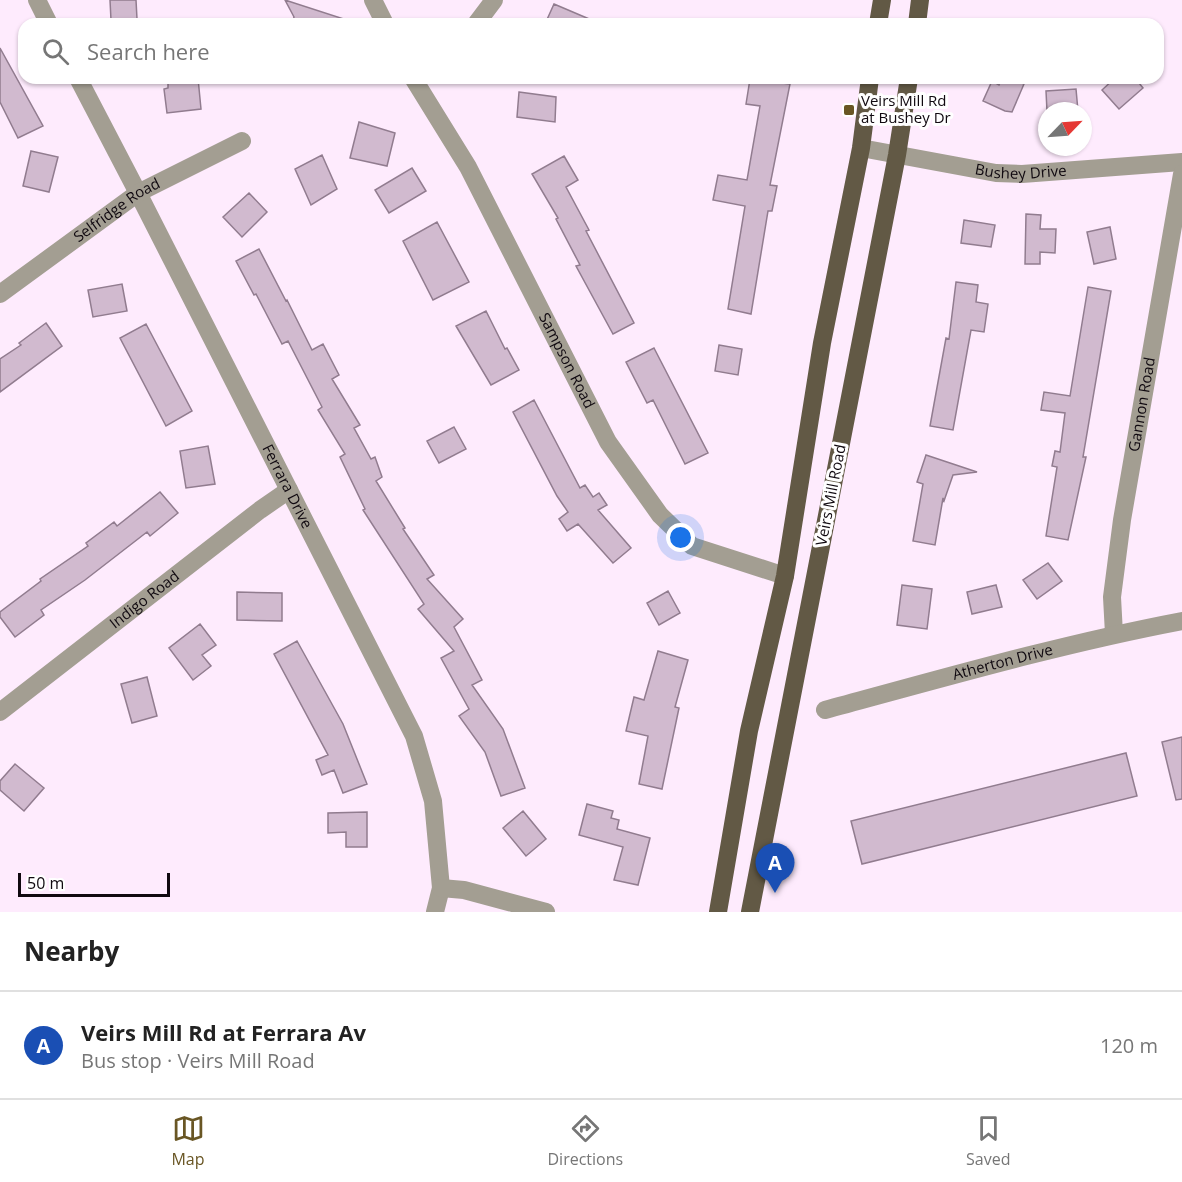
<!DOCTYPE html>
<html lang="en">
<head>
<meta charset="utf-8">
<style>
	:root { --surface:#fff; --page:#f2f2f2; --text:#222; --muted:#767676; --line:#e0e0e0; --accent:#695624 }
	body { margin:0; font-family:"Open Sans",sans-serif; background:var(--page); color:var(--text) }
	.compass { position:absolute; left:1038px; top:102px; width:54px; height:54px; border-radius:50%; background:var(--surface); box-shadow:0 2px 4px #0004; rotate:65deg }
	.scale { position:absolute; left:18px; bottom:15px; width:152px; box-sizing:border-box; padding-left:6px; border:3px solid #100910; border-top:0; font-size:16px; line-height:21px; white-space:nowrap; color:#100910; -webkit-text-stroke:4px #fff; paint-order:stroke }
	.you { position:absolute; left:681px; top:538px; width:21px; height:21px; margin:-15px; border:4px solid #fff; border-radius:50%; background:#1a73e8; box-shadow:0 0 0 9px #1a73e833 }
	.badge { display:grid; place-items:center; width:39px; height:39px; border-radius:50%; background:var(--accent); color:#fff; font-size:20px; font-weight:700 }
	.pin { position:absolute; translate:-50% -50px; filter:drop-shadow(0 2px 3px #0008) }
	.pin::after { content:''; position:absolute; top:32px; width:21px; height:18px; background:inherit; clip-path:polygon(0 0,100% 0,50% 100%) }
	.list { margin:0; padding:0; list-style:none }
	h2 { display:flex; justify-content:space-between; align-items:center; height:78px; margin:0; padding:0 24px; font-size:26px }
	h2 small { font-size:20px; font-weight:400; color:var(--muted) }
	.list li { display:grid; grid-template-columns:39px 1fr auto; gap:18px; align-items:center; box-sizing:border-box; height:108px; padding:0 24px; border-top:2px solid var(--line) }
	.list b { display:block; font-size:22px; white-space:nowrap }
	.list p { margin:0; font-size:20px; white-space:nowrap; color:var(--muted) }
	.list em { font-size:20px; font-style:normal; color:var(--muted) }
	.icon { flex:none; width:33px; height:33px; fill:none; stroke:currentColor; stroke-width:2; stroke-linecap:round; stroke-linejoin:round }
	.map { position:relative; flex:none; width:1182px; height:912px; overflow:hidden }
	.search { position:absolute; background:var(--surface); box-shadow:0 2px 4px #0004; left:18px; right:18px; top:18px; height:66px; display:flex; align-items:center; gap:15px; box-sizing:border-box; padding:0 21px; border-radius:18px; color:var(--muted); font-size:22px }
	.sheet { height:186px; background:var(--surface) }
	nav { display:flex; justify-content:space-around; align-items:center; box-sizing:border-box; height:84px; border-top:2px solid var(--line); background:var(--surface); font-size:16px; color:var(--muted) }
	nav a { display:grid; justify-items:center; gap:3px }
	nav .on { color:var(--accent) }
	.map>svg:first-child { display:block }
	.building { fill:#d1bacf; stroke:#917c8f; stroke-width:1.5 }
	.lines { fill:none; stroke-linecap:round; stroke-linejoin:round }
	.minor { stroke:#a39e92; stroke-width:18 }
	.major { stroke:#625945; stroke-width:18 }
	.poi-dot { fill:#695624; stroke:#fff; stroke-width:2 }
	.labels { text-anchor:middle; stroke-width:6; stroke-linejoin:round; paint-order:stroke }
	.poi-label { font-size:15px; fill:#100910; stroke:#fff; text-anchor:start }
	.street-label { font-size:15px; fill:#100910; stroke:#fff }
</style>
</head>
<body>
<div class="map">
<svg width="1182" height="912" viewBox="0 0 1182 912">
	<rect width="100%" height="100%" fill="#feebfd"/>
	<path class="building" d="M110,0H136L137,19L111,20Z
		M285,0L350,21V24H292L294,17Z
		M554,4L601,24H545Z
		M0,48L43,126L18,138L0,102Z
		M198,78L201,109L167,113L164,89L168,88V79Z
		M1002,78H1011L1024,84L1012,112L1005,111L983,101L992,81L999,85Z
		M1115,78H1135L1143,88L1119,109L1102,90Z
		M750,79L790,84L770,185L777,186L772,211H768L751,314L728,309L745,206L713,200L718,175L747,180L760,106L746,104Z
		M1076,89L1078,111H1047L1046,91Z
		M519,92L556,97L555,122L517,117Z
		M359,122L395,133L387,166L350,158Z
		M31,151L58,157L49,192L23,186Z
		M322,155L337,189L311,205L295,169Z
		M564,156L578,180L566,187L589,230L586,231L634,323L613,334L576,266L580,265L556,219L558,218L532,174Z
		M412,168L426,191L389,213L375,190Z
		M249,193L267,212L242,237L223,217Z
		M1026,214L1041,215L1040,229H1056L1055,253L1040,252V264H1025Z
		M964,220L995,225L991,247L961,243Z
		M437,222L469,282L433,300L403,241Z
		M1110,227L1116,259L1094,264L1087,232Z
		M259,249L286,301L287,300L312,350L323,344L339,375L332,379L360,425L354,428L371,459L375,457L382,477L376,481L405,528L403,529L434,575L427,579L463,619L454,627L482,680L472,685L503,729L525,788L501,796L485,752L459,716L469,709L441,658L454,651L418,609L424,604L363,510L365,509L340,457L345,454L318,410L322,407L288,341L282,344L256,294L254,295L236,261Z
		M956,282L978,285L976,302L988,304L984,332L971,330L953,430L930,426L946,338L949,339Z
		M122,284L127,311L93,317L88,290Z
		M1088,287L1111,291L1083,457H1086L1068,540L1046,536L1057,467L1052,466L1055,451L1060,452L1065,413L1041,410L1044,392L1070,396Z
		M486,311L505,349L507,348L519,370L491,385L456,326Z
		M46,323L62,346L0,392V359L21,345L19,343Z
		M146,324L192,411L166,426L120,338Z
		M719,345L742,349L738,375L715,371Z
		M654,348L708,453L685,464L653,400L647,403L626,362Z
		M534,400L580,488L585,485L593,497L599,493L607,505L598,510L631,548L613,563L578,524L567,531L559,519L568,512L557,496L513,412Z
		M454,427L466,449L439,463L427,441Z
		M208,446L215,484L186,488L180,451Z
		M926,455L977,472L953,475L944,501L943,498L935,545L913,541L923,484L917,482Z
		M160,492L178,513L150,536L147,532L85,580L41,610L44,615L15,637L0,617V612L41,581L40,579L88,546L86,543L114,522L117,526Z
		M1048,563L1062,581L1037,599L1023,580Z
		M902,585L932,589L927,629L897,625Z
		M996,585L1002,607L972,614L967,592Z
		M668,591L680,613L659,625L647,603Z
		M237,592L282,593V621L237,620Z
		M200,624L216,645L202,655L211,666L193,680L169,648Z
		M297,641L343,724L367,784L343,793L334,770L322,775L316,760L328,755L274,654Z
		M658,651L688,660L675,707L679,708L662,789L639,784L648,736L626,731L634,697L644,700Z
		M147,677L157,716L132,723L121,684Z
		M1182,737V799L1176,800L1162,742Z
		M1126,753L1137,796L862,864L851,821Z
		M15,764L44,788L24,811L0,790V781Z
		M587,804L613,811L611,818L619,820L617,829L650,838L638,885L614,880L623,847L579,835Z
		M523,811L546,839L526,856L503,828Z
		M367,812V847H346V832L328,833V813Z"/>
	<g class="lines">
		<g class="minor">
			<path d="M37,0L49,24"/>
			<path d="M373,0L385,24"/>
			<path d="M476,24L494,0"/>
			<path id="s1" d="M78,78L138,193L414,736L433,801L441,888L435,912"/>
			<path id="s2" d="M413,78L468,167L608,442L660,515L692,546L785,576"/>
			<path id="s3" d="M861,148L996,173L1022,174L1182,162"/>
			<path id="s4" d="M0,294L138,193L242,141"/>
			<path id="s5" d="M1114,634L1112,597L1122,520L1182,174"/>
			<path id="s6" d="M825,710C943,678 1061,644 1182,621"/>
			<path id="s7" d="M0,712L260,510L289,490"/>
			<path d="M441,888L464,890L546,912"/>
		</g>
		<path class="major" d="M878,24L882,0
			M917,24L920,0
			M718,912L749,731L785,576L822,343L861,148L870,78
			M750,912L897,155L909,78"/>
	</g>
	<rect class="poi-dot" x="843" y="104" width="12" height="12" rx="3"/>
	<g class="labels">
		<g class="poi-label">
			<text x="861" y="106">Veirs Mill Rd<tspan x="861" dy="17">at Bushey Dr</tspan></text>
		</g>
		<g class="street-label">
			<text dy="5" stroke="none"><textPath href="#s3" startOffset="162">Bushey Drive</textPath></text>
			<text dy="5" stroke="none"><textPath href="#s4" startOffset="144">Selfridge Road</textPath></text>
			<text dy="5" stroke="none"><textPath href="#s2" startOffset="322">Sampson Road</textPath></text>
			<text dy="5" stroke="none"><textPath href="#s5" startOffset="232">Gannon Road</textPath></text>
			<text dy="5" stroke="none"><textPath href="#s1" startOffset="459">Ferrara Drive</textPath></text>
			<text transform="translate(831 495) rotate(-79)" y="5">Veirs Mill Road</text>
			<text dy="5" stroke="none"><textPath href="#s7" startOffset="183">Indigo Road</textPath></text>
			<text dy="5" stroke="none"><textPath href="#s6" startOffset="184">Atherton Drive</textPath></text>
		</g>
	</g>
</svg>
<svg class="compass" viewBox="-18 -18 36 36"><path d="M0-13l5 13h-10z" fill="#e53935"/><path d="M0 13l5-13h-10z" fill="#767676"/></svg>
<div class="scale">50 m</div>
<div class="you"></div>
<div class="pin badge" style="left:775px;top:893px;background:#1a4fb4">A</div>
<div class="search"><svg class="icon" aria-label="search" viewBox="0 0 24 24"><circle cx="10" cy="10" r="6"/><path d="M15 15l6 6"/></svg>Search here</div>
</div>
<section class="sheet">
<h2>Nearby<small></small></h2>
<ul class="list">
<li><span class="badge" style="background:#1a4fb4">A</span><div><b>Veirs Mill Rd at Ferrara Av</b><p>Bus stop · Veirs Mill Road</p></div><em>120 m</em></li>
</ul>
</section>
<nav>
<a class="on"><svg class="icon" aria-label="map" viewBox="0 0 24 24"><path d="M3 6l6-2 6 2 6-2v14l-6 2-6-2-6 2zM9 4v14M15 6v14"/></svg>Map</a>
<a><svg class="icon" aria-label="directions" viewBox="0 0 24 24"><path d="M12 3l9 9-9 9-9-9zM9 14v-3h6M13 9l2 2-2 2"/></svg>Directions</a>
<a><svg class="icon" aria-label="saved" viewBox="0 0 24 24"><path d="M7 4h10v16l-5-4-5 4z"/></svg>Saved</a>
</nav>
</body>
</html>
